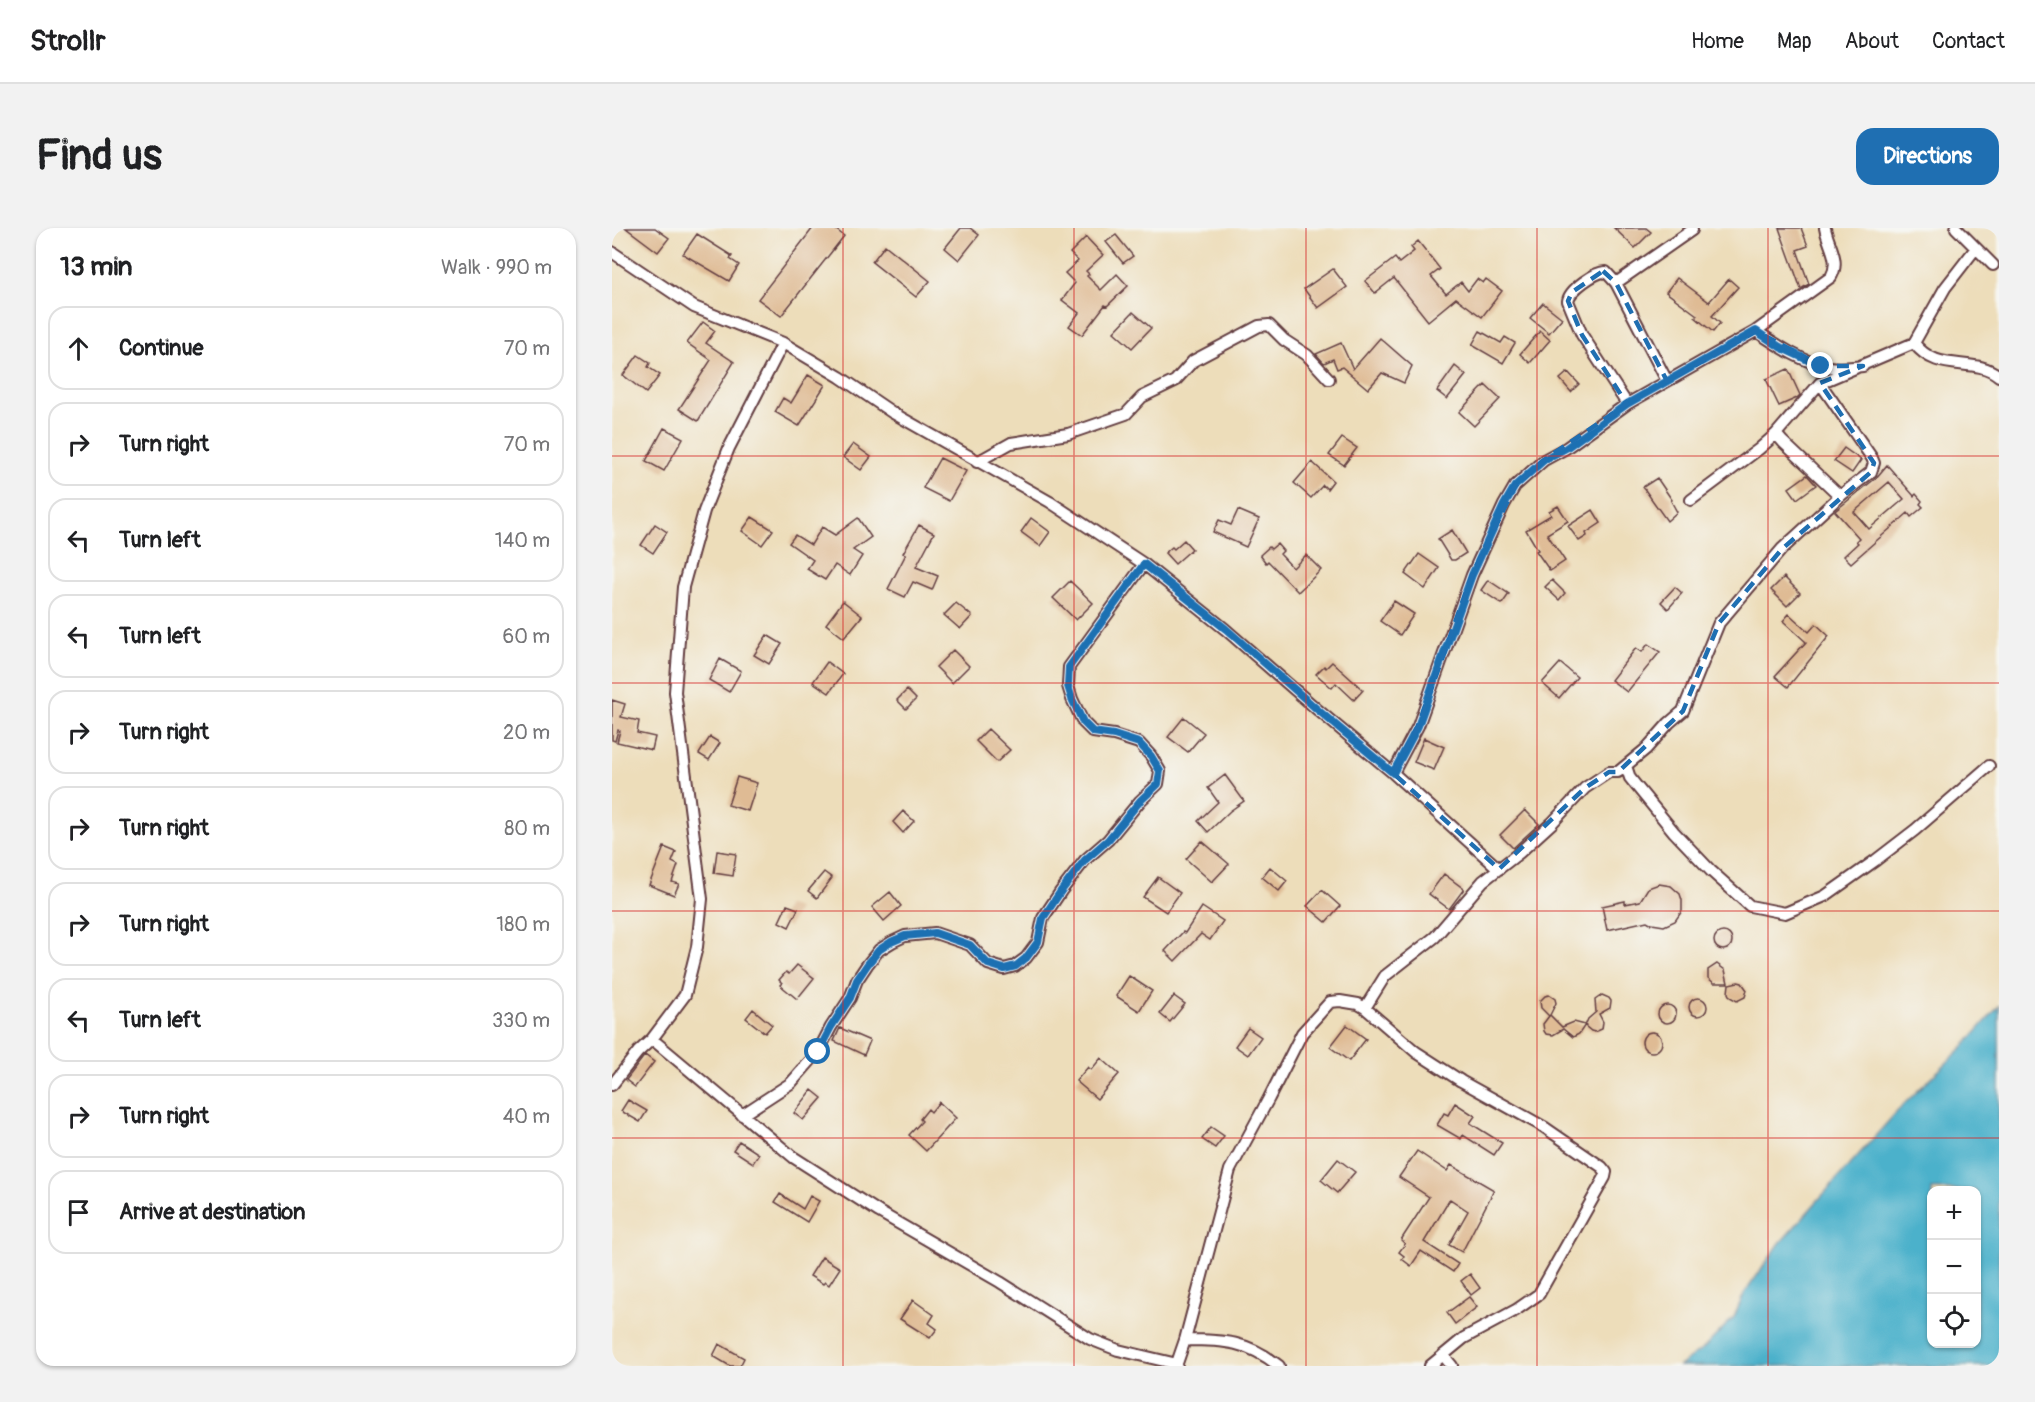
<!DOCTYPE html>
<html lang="en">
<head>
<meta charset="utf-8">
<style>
	:root { --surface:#fff; --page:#f2f2f2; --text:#202124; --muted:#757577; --line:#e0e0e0; --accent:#1f6fb2 }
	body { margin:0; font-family:Pangolin,sans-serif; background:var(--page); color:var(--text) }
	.controls { position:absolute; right:18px; bottom:18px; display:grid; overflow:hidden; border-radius:12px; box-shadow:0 2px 4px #0004 }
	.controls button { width:54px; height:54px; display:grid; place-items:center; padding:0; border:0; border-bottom:2px solid var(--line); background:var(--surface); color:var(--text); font:30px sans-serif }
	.stop { position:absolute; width:18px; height:18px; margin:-14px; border:4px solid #1f6fb2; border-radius:50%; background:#fff }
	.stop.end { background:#1f6fb2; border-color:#fff; box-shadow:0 2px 6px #0008 }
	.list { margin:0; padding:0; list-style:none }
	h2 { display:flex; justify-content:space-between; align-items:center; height:78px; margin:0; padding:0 24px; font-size:26px }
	h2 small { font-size:20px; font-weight:400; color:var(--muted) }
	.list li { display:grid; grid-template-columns:39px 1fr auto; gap:18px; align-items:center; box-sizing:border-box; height:84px; margin:0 12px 12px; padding:0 12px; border:2px solid var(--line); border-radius:18px }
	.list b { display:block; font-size:22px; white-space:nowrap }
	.list em { font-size:20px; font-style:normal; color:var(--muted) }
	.icon { flex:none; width:33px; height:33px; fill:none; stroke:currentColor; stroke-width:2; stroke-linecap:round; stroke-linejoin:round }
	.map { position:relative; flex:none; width:1387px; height:1138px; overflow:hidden; border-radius:18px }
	header { display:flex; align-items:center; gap:36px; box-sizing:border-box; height:84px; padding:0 30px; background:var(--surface); border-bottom:2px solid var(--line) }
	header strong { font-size:28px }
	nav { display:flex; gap:33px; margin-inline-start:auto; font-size:21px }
	.intro { display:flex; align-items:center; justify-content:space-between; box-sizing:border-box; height:144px; padding:0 36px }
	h1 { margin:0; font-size:42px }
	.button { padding:15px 27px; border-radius:18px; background:var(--accent); color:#fff; font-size:21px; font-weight:700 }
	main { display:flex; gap:36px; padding:0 36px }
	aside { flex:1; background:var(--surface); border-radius:18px; box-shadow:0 2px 4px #0004 }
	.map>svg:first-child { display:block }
	.water { fill:#4bb1cb; stroke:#4a687b; stroke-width:1.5; fill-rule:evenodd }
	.building { fill:#dfbb94; fill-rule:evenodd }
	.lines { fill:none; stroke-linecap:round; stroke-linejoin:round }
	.minor-casing { stroke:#623c40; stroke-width:14 }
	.minor { stroke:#fff; stroke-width:10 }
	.route { stroke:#1f6fb2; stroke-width:8 }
	.marked { fill:none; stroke:#1f6fb2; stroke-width:4.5; stroke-dasharray:12 8; stroke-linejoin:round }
	.grid { fill:none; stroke:#d62828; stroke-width:1.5; stroke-opacity:0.55 }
</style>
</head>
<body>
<header>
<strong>Strollr</strong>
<nav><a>Home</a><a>Map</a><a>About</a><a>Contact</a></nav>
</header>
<div class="intro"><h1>Find us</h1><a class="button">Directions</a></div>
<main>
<aside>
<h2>13 min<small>Walk · 990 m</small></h2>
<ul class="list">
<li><svg class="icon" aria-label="ahead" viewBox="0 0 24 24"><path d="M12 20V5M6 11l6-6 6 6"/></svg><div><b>Continue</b></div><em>70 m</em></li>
<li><svg class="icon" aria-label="right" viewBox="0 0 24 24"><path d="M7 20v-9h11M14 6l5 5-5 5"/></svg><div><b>Turn right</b></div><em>70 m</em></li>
<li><svg class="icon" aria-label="left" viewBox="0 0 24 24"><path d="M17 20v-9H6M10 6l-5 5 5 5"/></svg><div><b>Turn left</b></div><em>140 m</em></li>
<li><svg class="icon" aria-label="left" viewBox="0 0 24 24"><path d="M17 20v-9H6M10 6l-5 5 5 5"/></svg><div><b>Turn left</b></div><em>60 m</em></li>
<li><svg class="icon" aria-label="right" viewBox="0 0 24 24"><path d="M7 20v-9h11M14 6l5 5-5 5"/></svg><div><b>Turn right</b></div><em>20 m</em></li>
<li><svg class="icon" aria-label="right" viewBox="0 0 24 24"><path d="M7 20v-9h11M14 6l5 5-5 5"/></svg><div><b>Turn right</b></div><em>80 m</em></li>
<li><svg class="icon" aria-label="right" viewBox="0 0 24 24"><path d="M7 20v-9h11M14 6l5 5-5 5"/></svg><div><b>Turn right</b></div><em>180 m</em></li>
<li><svg class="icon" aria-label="left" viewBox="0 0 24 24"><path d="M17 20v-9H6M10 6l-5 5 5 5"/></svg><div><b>Turn left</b></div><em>330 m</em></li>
<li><svg class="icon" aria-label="right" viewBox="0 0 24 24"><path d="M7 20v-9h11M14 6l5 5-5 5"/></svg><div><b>Turn right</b></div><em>40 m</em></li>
<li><svg class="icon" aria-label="arrive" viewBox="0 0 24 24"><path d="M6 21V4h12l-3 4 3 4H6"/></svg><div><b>Arrive at destination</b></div></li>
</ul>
</aside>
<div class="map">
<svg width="1387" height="1138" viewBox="0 0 1387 1138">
	<rect width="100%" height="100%" fill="#f6f6f2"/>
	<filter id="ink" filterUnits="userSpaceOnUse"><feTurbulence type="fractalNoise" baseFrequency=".0167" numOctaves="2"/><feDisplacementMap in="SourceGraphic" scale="12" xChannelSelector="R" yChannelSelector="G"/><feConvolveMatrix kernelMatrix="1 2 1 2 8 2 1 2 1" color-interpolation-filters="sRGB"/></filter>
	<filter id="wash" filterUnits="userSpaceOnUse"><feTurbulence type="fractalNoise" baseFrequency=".008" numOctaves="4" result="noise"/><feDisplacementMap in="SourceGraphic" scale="24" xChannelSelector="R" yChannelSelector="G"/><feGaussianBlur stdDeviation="1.35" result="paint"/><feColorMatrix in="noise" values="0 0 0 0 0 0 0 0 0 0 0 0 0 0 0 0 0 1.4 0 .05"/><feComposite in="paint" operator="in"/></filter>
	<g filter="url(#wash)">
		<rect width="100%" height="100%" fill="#edddba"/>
		<path class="water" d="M1387,778V1138H1067L1092,1120L1122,1089L1132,1066L1168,1015L1290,878L1353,817ZM1320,962H1364V1116H1320Z"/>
		<g id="blocks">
			<path class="building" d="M14,0H43L57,10L46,24Z
				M201,0H222L232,8L169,88L146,71Z
				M349,0H358L367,7L347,32L333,20Z
				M1002,0H1034L1039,4L1023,20Z
				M1167,0H1189L1196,18L1185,22L1197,56L1189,61Z
				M85,6L120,28L118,31L127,37L117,53L71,26Z
				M504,7L521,28L511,35L494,14Z
				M474,9L491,27L474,43L477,46L475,48L489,62L505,46L516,58L495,78L493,77L470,107L457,98L467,85L450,72L463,55L453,45L466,33L458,25Z
				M806,13L828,41L819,48L834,66L849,54L856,63L865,51L871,55L874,51L890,63L870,89L844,70L816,93L782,50L763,65L753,53L783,30L787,35L802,23L799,19Z
				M273,17L318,53L304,69L260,34Z
				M721,41L735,59L706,80L692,61Z
				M1065,50L1097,74L1117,51L1126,59L1100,88L1108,95L1101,104L1083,89L1085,87L1054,64Z
				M931,75L950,90L937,105L918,90Z
				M521,84L539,100L520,120L502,104Z
				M91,94L103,103L94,115L122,134L86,193L67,181L99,132L75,115Z
				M868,103L889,115L893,109L903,115L891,135L860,117Z
				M928,103L938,112L918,135L908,126Z
				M768,110L800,138L792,155L770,145L756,161L730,139L725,141L721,131L712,135L704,126L729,115L741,141Z
				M26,127L38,135L36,139L48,147L34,165L11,147Z
				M843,138L854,147L835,171L825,163Z
				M1176,141L1188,167L1185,170L1167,178L1154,151Z
				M956,144L967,156L959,164L948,151Z
				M196,147L213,157L187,198L163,184L171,170L179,175Z
				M873,157L888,171L862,198L847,184Z
				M52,200L71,210L52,243L34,233Z
				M730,210L745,220L732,237L717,227Z
				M241,216L259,229L249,242L231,229Z
				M1232,220L1249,232L1240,245L1222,233Z
				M328,230L354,243L337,273L311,260Z
				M700,234L721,253L715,261L711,257L699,270L682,255Z
				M1275,237L1302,268L1304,266L1310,273L1308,276L1311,279L1299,289L1296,285L1239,335L1232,328L1246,315L1244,313L1247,310L1223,283L1264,250ZM1277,254L1292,271L1257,301L1242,284Z
				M1195,247L1204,257L1185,271L1177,260Z
				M1045,250L1060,272L1059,273L1065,284L1055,293L1031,259Z
				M946,278L956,293L935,306L953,333L938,343L924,323L926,322L914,302L939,287L937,283Z
				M626,282L647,291L634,319L601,304L607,292L619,297Z
				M981,282L989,295L974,305L975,308L967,313L956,298Z
				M140,289L161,302L150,317L130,303Z
				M246,290L259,309L241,322L250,328L238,347L223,337L213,352L195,341L201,332L177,315L183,307L199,317L210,299L223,307Z
				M419,290L438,304L428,318L409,304Z
				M43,296L55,304L41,325L29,317Z
				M307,297L322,305L304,339L326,348L320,362L301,354L293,369L276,361L294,326L291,325Z
				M840,302L854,325L843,332H839L826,311Z
				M572,312L580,321L563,336L553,325L560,319L562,321Z
				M665,316L671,323L668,326L681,340L694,327L709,342L686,364L656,333L654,335L648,327L657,319L659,321Z
				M807,326L827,340L813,361L793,346Z
				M1172,349L1188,365L1175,378L1159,362Z
				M876,352L897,366L890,376L869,362Z
				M940,352L953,365L947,372L933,359Z
				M458,353L481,375L464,392L441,370Z
				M1063,359L1070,365L1056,381L1049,374Z
				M231,373L250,388L232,410L214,396Z
				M782,373L802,386L788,407L768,393Z
				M344,375L360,388L348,401L332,387Z
				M1177,386L1197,404L1204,396L1217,408L1176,459L1163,448L1194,414L1171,393Z
				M155,407L170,416L157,436L142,427Z
				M1036,416L1048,424L1015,464L999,452L1024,420L1030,424Z
				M341,422L357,438L340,455L324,439Z
				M108,431L129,443L117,464L97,452Z
				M215,434L231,446L217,465L201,454Z
				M720,434L751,462L742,472L724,455L720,460L704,446L712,438L714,440Z
				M948,435L965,449L947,470L930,455Z
				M295,462L304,471L294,481L285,472Z
				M0,472L13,476L9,489L27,493L25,505L43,509L40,522L5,514L8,503L6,502L3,513L0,512Z
				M572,489L592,505L576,524L556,509Z
				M376,501L398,522L385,534L364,513Z
				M98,509L108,515L97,532L87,526Z
				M812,510L832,519L822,542L802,534Z
				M613,547L632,573L618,583L596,604L586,593L606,574L596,560Z
				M125,549L145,555L136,583L116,577Z
				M913,582L927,596L901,620L888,607Z
				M291,583L302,593L291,605L281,594Z
				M590,613L617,636L600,654L574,631Z
				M52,619L64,624L60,634L66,637L60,654L67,656L62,667L37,657Z
				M105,623L124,626L121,648L102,645Z
				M658,639L675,653L667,663L650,649Z
				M212,644L220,650L205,670L196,663Z
				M832,646L852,661L837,681L817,666Z
				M546,649L568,665L554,684L531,669Z
				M1047,656L1059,658L1068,666L1070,672V683L1063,693L1052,698L1040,696L1035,693L995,702L990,678L1013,673V676L1028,673L1036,660Z
				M710,662L728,678L714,694L695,678Z
				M278,664L289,678L272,693L260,679Z
				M175,677L186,681L177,699L167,694Z
				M590,679L611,693L598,712L589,706L563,733L553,723L571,704L573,705Z
				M1102 713a9 9 0 1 1 18 0a9 9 0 1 1-18 0Z
				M1105,736L1113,742L1116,755H1102L1096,750V742Z
				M185,737L202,750L185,771L168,757L170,755L167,752L174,744L177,746Z
				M517,748L540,763L527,783L504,768Z
				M1126,754L1130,755L1135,762L1133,769L1125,773L1118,769L1116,765L1117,756Z
				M937,767L943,771L944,775L938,787L950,799L962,794L973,797L967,806L961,809L951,801L941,807L934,806L932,803L931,796L937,788L929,780L928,773L933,768Z
				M990,767L997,770L999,773L998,780L987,786L991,794L990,801L983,804L979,803L973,798L976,791L984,784L983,772Z
				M562,768L573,776L558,794L548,786Z
				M1077 779a9 9 0 1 1 18 0a9 9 0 1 1-18 0Z
				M1046 786a9 9 0 1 1 18 0a9 9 0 1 1-18 0Z
				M141,781L160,797L153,805L134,790Z
				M735,797L754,811L737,833L718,819Z
				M228,800L258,813L252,827L222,813Z
				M636,800L649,809L636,827L623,818Z
				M1030 814a10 10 0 1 1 20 0a10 10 0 1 1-20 0Z
				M33,827L42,834L23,859L14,852Z
				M489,830L507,846L485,871L464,853L476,839L479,842Z
				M200,862L210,870L191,892L182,885Z
				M16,872L35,883L28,894L9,883Z
				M327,874L344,890L314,923L297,907L310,893L308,891L316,881L319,884Z
				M843,875L863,888L858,895L890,915L882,927L851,907L849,911L825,897L832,885L836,887Z
				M599,899L612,908L603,920L590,911Z
				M127,913L147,926L141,935L121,922Z
				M805,923L835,943L839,937L882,962L850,1024L837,1017L856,983L838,971L812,1014L846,1036L841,1044L809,1023L799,1038L790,1031L792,1028L787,1024L793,1016L789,1012L817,969L787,949Z
				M726,931L743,944L725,965L709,952Z
				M168,966L191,981L198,968L207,973L195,994L163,974Z
				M210,1029L228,1040L217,1057L213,1054L211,1056L198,1048Z
				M858,1046L868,1060L859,1067L849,1053Z
				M857,1069L865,1079L843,1096L835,1085Z
				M301,1072L322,1087L317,1095L325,1101L318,1110L288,1091Z
				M107,1116L132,1130L128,1138H118L101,1128Z"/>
		</g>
	</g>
	<g filter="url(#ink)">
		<use href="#blocks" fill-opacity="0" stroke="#623c40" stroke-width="1.5"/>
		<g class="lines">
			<g class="minor-casing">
				<path id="minor" d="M1344,0L1381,37
					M0,24L82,79L171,115L228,149L281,185L438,274L532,336L613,401L707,483L781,545L887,641
					M1004,55L1080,2
					M1144,103L1219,49C1229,32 1216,17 1213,0
					M1302,115C1326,147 1361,127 1387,148
					M1015,176L970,107L956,73C957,62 984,43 994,44L1004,55L1055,153
					M1164,206L1171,214L1228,268
					M365,234L399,215L456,206L514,186L530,169L563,153L581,133L647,98L657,97L672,112L695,127L717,151
					M1079,272L1147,221L1164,206L1208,155L1302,115L1333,60L1364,20
					M1014,538L1018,550L1026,560L1062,604L1099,643L1138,678L1173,685L1213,668L1264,632L1303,602L1377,538
					M781,545L806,498L860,347L892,277L903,258L932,232L954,220L1015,176L1144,103C1165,117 1191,135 1217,139C1228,141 1240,139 1251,138
					M753,780L804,824L849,853L932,899L990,939L994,944L993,949L927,1066L904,1082L852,1110L818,1138
					M40,811L181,929L267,984L388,1054L478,1111L506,1122L565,1136
					M0,857L26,824L40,811L73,767L85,719L90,671L63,464L71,359L92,283L117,220L171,115
					M130,887L179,855L206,824L219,799L238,770L245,752L255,737L267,722L280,714L293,708L323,705L358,717L376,736L392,741L403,738L414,730L426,714L431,690L449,663L473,632L496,612L528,573L546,556L548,543L539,528L527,515L502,507L481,504L471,494L460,471L456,458L457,439L532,336
					M573,1112C612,1112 636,1113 667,1138
					M831,1127L840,1138
					M564,1138L573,1112L618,942L657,870L690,805L718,774L728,773L746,776L753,780L773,748L823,709L871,653L907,625L940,595L973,560L997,544H1006L1034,521L1057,495L1071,483L1107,395L1170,321L1228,268L1259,244L1262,235L1260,230L1208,155"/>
			</g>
			<use href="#minor" class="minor"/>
		</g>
	</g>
	<g class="lines" filter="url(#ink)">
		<path class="route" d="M206,824L219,799L238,770L245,752L255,737L267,722L279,714L293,708L323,705L358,717L376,736L392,741L404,738L414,730L426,714L431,690L449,663L473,632L496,612L528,573L546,556L548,543L539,528L527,515L502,507L481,504L471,494L460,471L456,458L457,439L532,336L614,401L707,483L781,545L806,498L860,347L892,277L903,258L932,232L954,220L1015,176L1144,103L1168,119L1209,138"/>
	</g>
	<path class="marked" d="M991,43L1004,55L1055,153L1144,103L1209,138H1251L1208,155L1262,235L1259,244L1170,321L1107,395L1071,483L1006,544H997L973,560L887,641L781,545L806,498L860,347L903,258L932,232L1015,176L970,107L956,73L960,64Z"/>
	<path class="grid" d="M231,0V1138M462,0V1138M694,0V1138M925,0V1138M1156,0V1138M0,228H1387M0,455H1387M0,683H1387M0,910H1387"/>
</svg>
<div class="controls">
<button>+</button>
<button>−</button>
<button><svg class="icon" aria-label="locate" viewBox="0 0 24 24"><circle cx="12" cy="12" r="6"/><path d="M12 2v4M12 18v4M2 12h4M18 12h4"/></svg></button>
</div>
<div class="stop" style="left:206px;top:824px"></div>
<div class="stop end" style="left:1209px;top:138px"></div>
</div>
</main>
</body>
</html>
